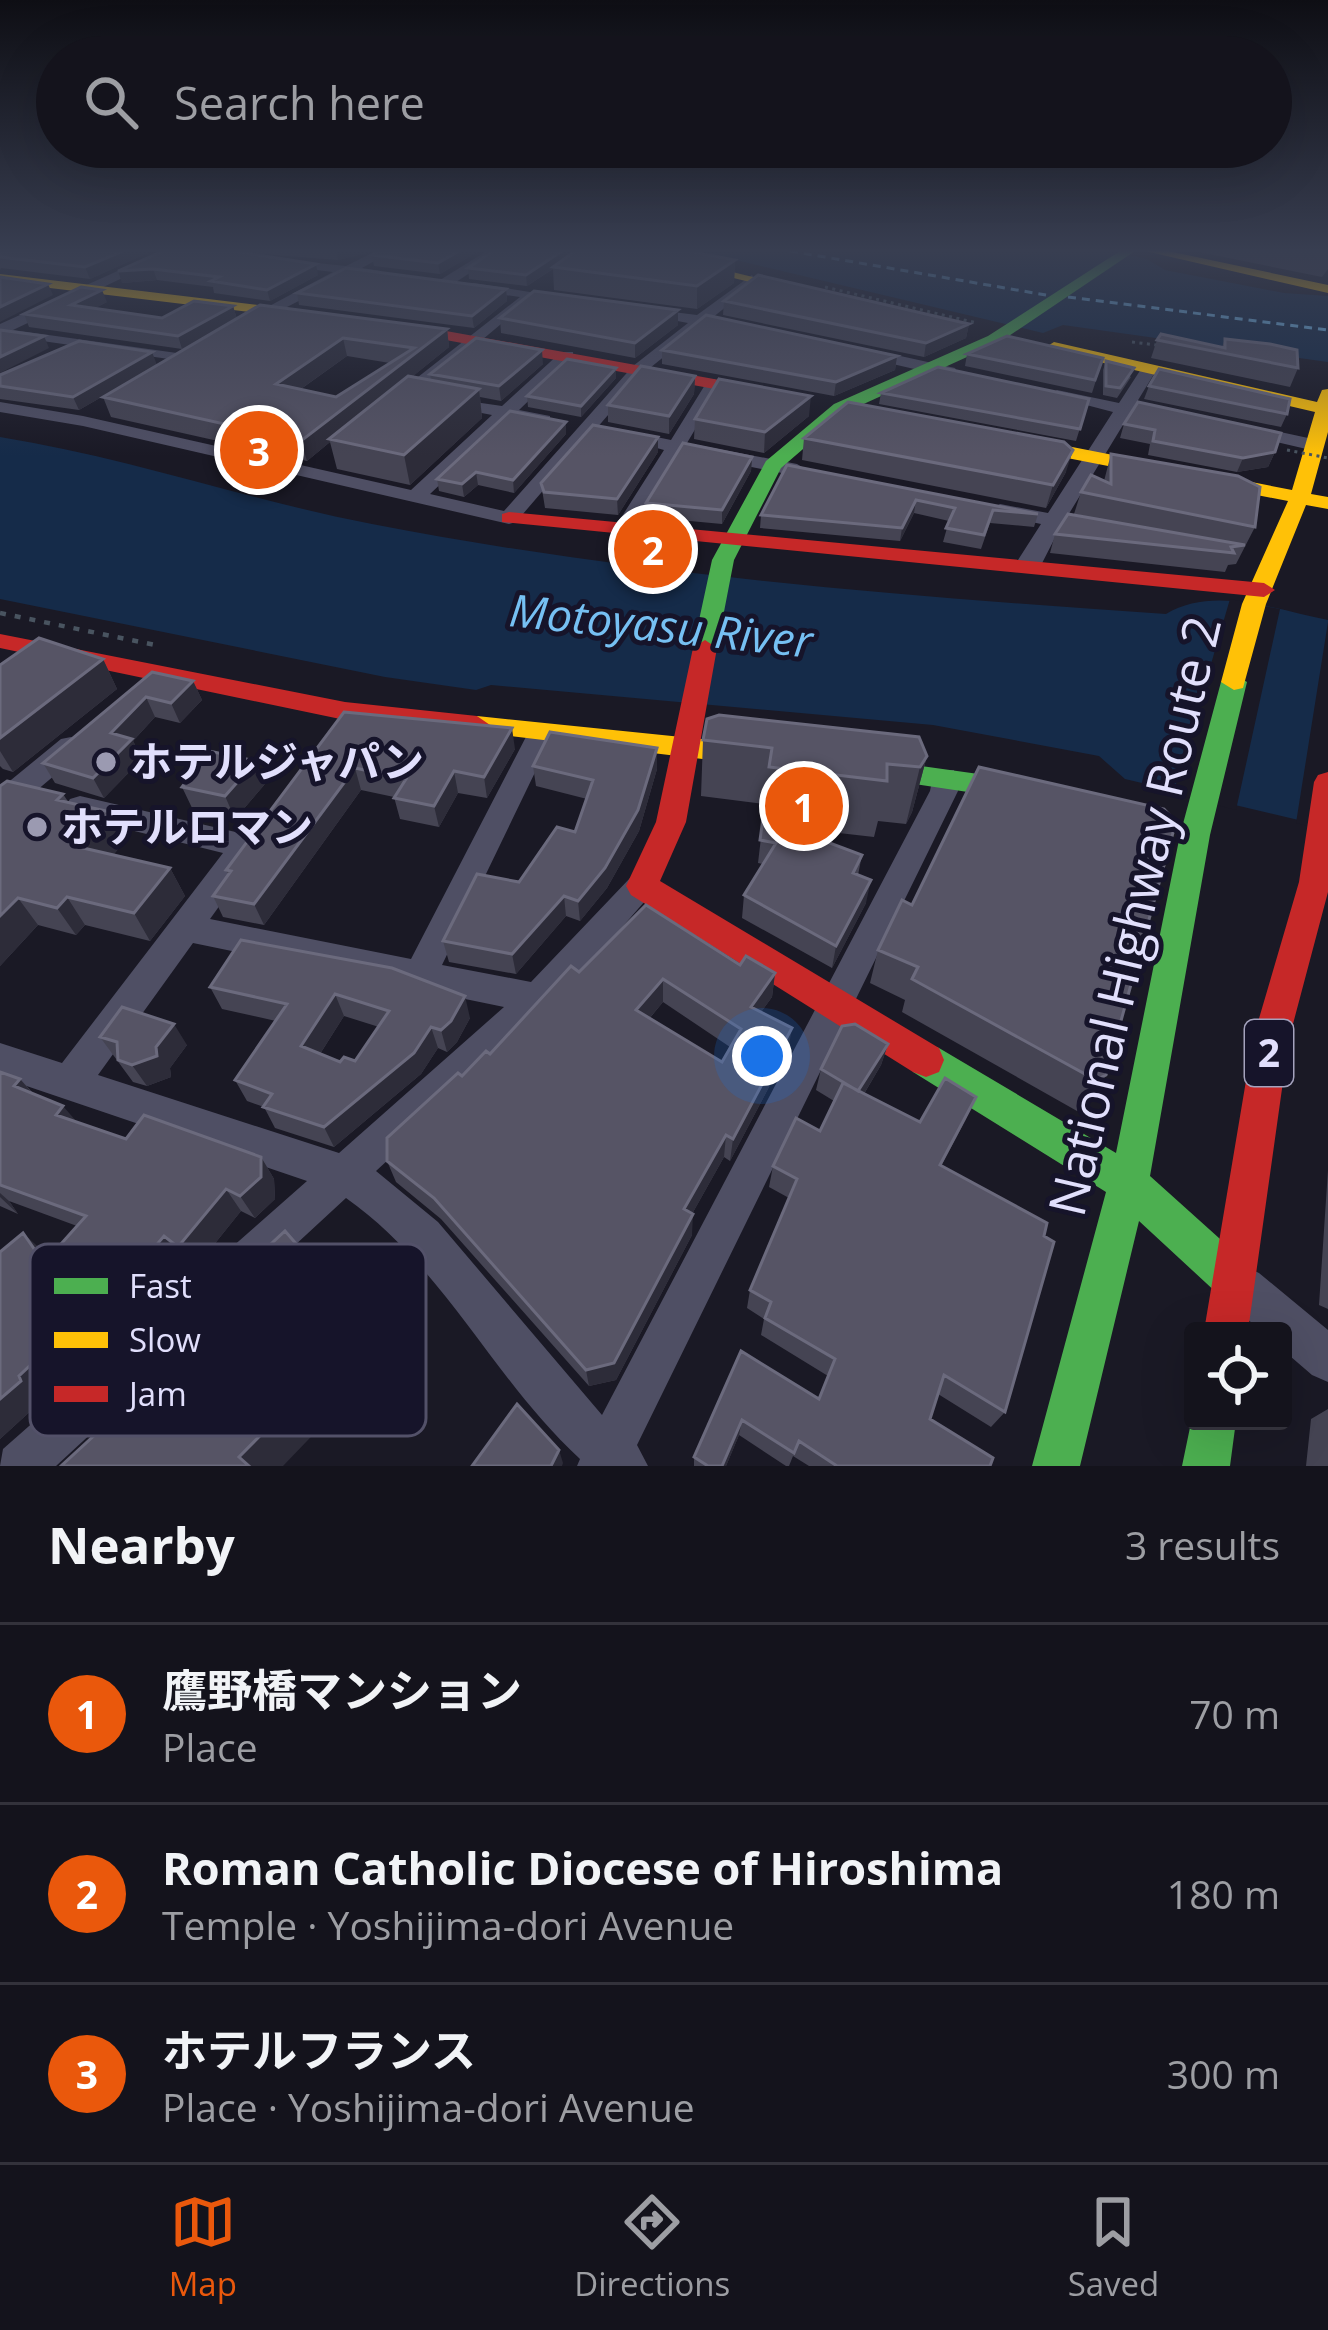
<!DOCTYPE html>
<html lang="en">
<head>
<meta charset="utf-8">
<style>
	:root { --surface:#14131c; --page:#212029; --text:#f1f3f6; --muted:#9d9ea3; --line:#33323b; --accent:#ea580c }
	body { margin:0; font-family:"Open Sans","Noto Sans JP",sans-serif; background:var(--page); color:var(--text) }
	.controls { position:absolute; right:36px; bottom:36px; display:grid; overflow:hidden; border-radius:12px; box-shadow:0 12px 48px #0002 }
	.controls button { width:108px; height:108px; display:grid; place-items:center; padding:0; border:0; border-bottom:3px solid var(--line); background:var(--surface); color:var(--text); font:60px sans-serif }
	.you { position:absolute; left:762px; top:1056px; width:42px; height:42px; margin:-30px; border:9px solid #fff; border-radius:50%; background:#1a73e8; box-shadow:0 0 0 18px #1a73e833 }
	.badge { display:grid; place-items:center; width:78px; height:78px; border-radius:50%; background:var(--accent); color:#fff; font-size:39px; font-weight:700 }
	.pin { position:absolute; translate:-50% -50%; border:6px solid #fff; box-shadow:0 3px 12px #0006 }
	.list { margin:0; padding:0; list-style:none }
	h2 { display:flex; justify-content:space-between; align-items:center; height:156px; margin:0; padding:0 48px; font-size:51px }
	h2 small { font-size:39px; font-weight:400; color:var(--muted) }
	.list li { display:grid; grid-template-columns:78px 1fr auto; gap:36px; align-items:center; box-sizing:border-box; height:180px; padding:0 48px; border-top:3px solid var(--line) }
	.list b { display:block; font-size:45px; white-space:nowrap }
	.list p { margin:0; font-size:39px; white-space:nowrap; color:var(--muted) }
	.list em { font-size:39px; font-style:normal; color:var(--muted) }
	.icon { flex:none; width:66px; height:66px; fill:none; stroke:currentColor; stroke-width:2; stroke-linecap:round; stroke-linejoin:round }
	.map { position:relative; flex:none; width:1328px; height:1466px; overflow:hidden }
	.search { position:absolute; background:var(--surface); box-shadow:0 12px 48px #0002; left:36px; right:36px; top:36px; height:132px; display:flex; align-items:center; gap:30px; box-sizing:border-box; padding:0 42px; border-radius:66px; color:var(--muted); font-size:45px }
	.sheet { height:696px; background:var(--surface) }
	nav { display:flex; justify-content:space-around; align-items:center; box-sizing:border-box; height:168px; border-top:3px solid var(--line); background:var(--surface); font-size:33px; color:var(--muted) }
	nav a { display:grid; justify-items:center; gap:6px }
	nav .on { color:var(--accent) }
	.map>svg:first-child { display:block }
	.water { fill:#152b49 }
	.pier { fill:#1a1925 }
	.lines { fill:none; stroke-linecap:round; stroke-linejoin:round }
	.ferry { stroke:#76c0f3; stroke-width:3; stroke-dasharray:8 6; stroke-linecap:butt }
	.path-far1 { stroke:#495460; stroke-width:3; stroke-dasharray:3 4.5; stroke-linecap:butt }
	.path { stroke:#495460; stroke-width:4.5; stroke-dasharray:6 9; stroke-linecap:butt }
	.street { fill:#4f4f64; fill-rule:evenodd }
	.fast { fill:#4caf50; fill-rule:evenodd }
	.slow { fill:#ffc107; fill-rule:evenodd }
	.jam { fill:#c62828; fill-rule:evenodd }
	.path-bridge { stroke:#495460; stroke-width:3; stroke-dasharray:3 4.5; stroke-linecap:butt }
	.wall { fill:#454453; fill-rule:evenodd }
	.shaded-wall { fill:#2d2c39 }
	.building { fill:#565465; stroke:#6b6a7d; stroke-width:3; fill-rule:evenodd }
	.poi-dot { fill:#9b9ab1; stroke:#16142a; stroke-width:4.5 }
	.labels { text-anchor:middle; stroke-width:10; stroke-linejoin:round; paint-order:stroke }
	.shield { fill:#16142a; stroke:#a4a2bd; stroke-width:3 }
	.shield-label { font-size:39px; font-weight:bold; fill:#e1dffc }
	.poi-label { font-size:42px; font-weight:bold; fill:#e1dffc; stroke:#16142a; text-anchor:start }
	.water-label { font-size:45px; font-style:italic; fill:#76c0f3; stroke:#16142a }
	.near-street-label { font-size:51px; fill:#e1dffc; stroke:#16142a }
	.key { fill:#16142a; stroke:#535169; stroke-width:3 }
	.key-label { font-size:33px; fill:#e1dffc }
</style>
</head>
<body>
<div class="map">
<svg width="1328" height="1466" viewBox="0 0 1328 1466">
	<rect width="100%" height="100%" fill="#1a1925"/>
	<path class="water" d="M698,251H1110L1147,259L1165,270L1284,293L1328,296V362L1063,325L1043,333Z
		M0,437C126,457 247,500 372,524C634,575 900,596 1166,614C1213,585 1277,610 1328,620V827L1125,779L1099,756L933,725L491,685L476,690L385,677L0,599Z"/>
	<path class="pier" d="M1230,599L1280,609L1236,810L1173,794Z
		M1328,622V831L1296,823Z"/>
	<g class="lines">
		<path class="ferry" d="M790,251L1046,295
			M1068,297L1328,330"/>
		<path class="path-far1" d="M825,287L977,323
			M1132,342L1156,345"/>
		<path class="path" d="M0,613L155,645"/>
		<path class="street" d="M162,251H179L13,330L184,354L190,356V362L0,335V324Z
			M376,251H392L362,268L381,271V277L349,275L256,323L243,320L333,272L283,266L278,259L346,266Z
			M487,251H503L450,286H440V280Z
			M752,275L757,282L712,318L743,324V330L703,325L645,372L516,522L509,524L83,426L0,412V402L83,416L411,490L492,415L440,405V397L502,406L561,352H573V358L519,410L550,416V424L509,419L430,494L504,511L633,366L688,323L641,314V308L697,315Z
			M474,283L573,299L566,303L531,299L402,407H390V399L520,297L469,290V284Z
			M864,348L955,368L957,372L949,377L858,356V350Z
			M1143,366L1157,369L1067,517L1105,525L1109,529L1098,535L1060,528L1037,573H1021L1018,560L1041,524L993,514L990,510L1000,504L1048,513L1113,412L1048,395L1057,390L1119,403Z
			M714,379L722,384L687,443L797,464L807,470L797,476L681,453L630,536H616L612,532L664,450L614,436L623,430L671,440L708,380Z
			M1248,425L1322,441L1324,445L1315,451L1242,434V426Z
			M541,724L554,733L442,965L531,982L631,877L642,874L653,877L658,886L550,1010L376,1171L438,1222L602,1415L930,791L934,770H954L958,791L637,1445L648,1466H577L580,1459C493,1379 444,1267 346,1198L56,1466H0L3,1449L307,1181L0,1077V1043L62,1063L223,853L70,815L65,807L70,799L80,796L257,837L261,845L256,855L210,919L411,959L528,733ZM193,943L504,1007L339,1153L98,1075Z
			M71,737L85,746L81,753L10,813L0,816V789L61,739Z
			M1244,1266L1259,1273L1328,1330V1382L1312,1375L1283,1350V1331H1261L1229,1303L1222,1288L1229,1273Z"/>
		<path class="fast" d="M1120,251H1135L1000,342L846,412L781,468L734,560L717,648L714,653H696L693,648L712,560L766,461L834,404L988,336Z
			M1234,674L1247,682L1210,835L1150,1176L1249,1265L1255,1280L1249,1295L1234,1301L1219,1295L1139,1221L1080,1466H1032L1106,1192L913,1072L908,1060L913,1048L926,1043L939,1048L1116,1153L1180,835L1221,682Z
			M871,759L1021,780L1031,783L1035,790L1031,797L1021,800L861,776L857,769Z
			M1193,1413V1421H1236L1230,1466H1182Z"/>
		<path class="slow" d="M624,251H647L810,291L803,295Z
			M1145,251H1168L1328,285V293Z
			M0,274L308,311L315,315L308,319L0,282Z
			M1054,342L1317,402L1322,390L1328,389V432L1311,494L1328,497V509L1306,505L1266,604L1243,688L1234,690L1221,682L1242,604L1288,501L1021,449L1012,443L1021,437L1292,490L1315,412L1048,350L1046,347Z
			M477,716L711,740L725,750L711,760L468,731L464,725L468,719Z"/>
		<path class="jam" d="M396,322L769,389L778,394L769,399L391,330L388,327Z
			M509,512L1264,583L1275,590L1264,597L502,522V514Z
			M0,634L345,702L477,716L490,725L477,734L345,720L0,648Z
			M705,640L717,648L686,822L660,881L939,1048L944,1060L939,1072L926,1077L913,1072L631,895L626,886L656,822L693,648Z
			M1328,772V892L1289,1039L1248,1331H1204L1253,1039L1299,882L1314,782L1318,775Z"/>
		<path class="path-bridge" d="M1287,450L1328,458"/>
	</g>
	<path class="wall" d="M0,251H152L90,279L1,268L0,270Z
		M163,251H375L338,260L238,252L318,275L270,301L214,293L213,287L157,280L122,283Z
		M379,251H479L440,274L374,266L372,255Z
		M1194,251H1328V269L1322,277Z
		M735,260L734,283L697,309L554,290L553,269L527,286L469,279L468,268Z
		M506,289L507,301L474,328L299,305L297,293Z
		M724,301L969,324L966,338L924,357L723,315Z
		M107,302L95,308L162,318L233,306L237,319L447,329L449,347L413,376L431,380L430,374L543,364L501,401L480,397L482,418L410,485L337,469L330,442L307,461L111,417L103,397L222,327L182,349L29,327L24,314ZM347,356L390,363L336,397L301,389Z
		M500,318L678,325L635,358L501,333Z
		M1225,339L1298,368L1290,387L1151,358L1157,340L1222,347Z
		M662,350L897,356L895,370L834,396L662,364Z
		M967,354L1103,358L1092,393L965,366Z
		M1106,361L1131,377L1117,398L1103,395V370Z
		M157,365L79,410L0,399V375Z
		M695,376L694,394L669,434L608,422V405Z
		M616,378L581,417L528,407L527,396Z
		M1149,386L1287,414L1281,427L1144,399Z
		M881,393L1089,399L1076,441L879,404Z
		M809,416L764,453L694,439L695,419Z
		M1124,424L1275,452L1268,467L1237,472L1148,455L1150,444L1120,438Z
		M566,434L514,493L478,485L464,497L439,491L437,479Z
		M804,438L1066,472L1046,508L802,460Z
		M658,452L618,515L545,508L541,483Z
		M1111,454L1255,527L1236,564L1228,565L1225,572L1050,553L1055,534L1114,522L1074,514L1081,492L1104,481Z
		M752,457L751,471L722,524L647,517L646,503Z
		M787,465L1038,514L1034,527L990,523L981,549L943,542L949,521L914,513L900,541L760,528L761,515Z
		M103,659L117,689L13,772L3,769L0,766V665Z
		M152,672L193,681L202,700L180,723L155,717L133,741L142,759L104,798L55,783L43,763Z
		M344,712L515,749L487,798L458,793L439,827L400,819L394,797L361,790L264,925L223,917L213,896L228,875L226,870Z
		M703,740L927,756L912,812L906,824L878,821L874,837L786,827L862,855L858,875L866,903L832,968L742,918L744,895L763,864L758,863L765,804L701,796Z
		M657,748V769L639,831L607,888L580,921L566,916L516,974L449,962L443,941L519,882L575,832L587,799L536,786L533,766Z
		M265,784L235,819L193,810L182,787Z
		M0,786L63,794L69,803L110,812L126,840L113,855L170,868L185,896L150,941L85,925L76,935L38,925L0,966Z
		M912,905L1106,1075L1087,1106L1077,1111L902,1012L905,1000L870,983L878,950Z
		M241,940L470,1018L457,1042L447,1052L438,1048L421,1074L334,1147L275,1128L264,1107L247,1101L235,1080L276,1021L222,1009L210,987ZM344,1016L379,1027L355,1061L340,1062L320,1054Z
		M740,965L775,973L772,997L761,1012L788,1051L730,1161L724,1157L692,1214V1235L616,1380L589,1386L441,1219L396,1182L387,1161L462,1076L490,1054L579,972ZM663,1002L730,1047L722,1062L649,1019Z
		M100,1037L187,1045L170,1068L171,1077L147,1086L133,1082Z
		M888,1044L881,1065L864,1094L920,1122L966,1119L941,1166L1005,1412L991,1427L938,1394L930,1419L990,1466H809L793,1456L789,1466H786L739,1435L726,1466H694V1457L741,1351L819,1399L828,1376L761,1335L764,1319L747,1308L750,1290L789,1198L769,1187L773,1166L820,1131L834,1101L816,1090L821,1069Z
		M0,1072L20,1079L34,1094L77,1122L126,1139L261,1157L274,1179L275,1199L255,1218L241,1211L196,1267L182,1257L134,1314L129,1311L44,1393L46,1397L0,1439V1252L46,1254L49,1257L77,1226L9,1201L18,1214L0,1206Z
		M1328,1170V1309L1319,1305Z
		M257,1257L360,1317L370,1333L344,1362Z
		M1328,1409V1466H1306L1311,1419Z"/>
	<path class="shaded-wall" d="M123,251H152L90,279L85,267Z
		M336,251H375L338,260Z
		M459,251H479L440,274L438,263Z
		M562,251H579L527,286L526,275Z
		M735,260L734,283L697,309V286Z
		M316,264L318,275L270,301L267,290Z
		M153,269L157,280L122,283L118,271Z
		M48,284L53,295L0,322V307Z
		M506,289L507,301L474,328L472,316Z
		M102,290L107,302L76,318L71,305Z
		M233,306L237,319L182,349L178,336Z
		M678,310V325L635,358V343Z
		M969,324L966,338L924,357L926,343Z
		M447,329L449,347L334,440L329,439L330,442L307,461L301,441Z
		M44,336L49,348L0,373V357Z
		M343,338L347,356L281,403L276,384Z
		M542,350L543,364L501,401L499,386Z
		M152,352L157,365L79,410L73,397Z
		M897,356L895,370L834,396L836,382Z
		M616,368V378L581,417V406Z
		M695,376L694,394L669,434V416Z
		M479,389L482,418L410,485L404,455Z
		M811,396L809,416L764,453L765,432Z
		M566,422V434L514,493L513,480Z
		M658,437V452L618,515L617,499Z
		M1073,450L1066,472L1046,508L1053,485Z
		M1275,452L1268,467L1237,472L1243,458Z
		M752,457L751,471L722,524V510Z
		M476,472L478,485L464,497L462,484Z
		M916,500L914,513L900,541L902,528Z
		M103,659L117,689L13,772L0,751V738Z
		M193,681L202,700L180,723L171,703Z
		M146,697L155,717L133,741L142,759L104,798L93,778L111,733Z
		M512,728L515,749L487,798L484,777Z
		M657,748V769L639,831L607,888L580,921L578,901Z
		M927,756L912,812L906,824L920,767Z
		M256,761L265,784L235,819L225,796Z
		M355,768L361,790L264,925L254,904Z
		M454,771L458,793L439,827L434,806Z
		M110,812L126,840L96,875L79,847Z
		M170,868L185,896L150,941L134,913Z
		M871,880L866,903L832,968L836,946Z
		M564,896L566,916L516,974L512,954Z
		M67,897L85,925L76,935L57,908Z
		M18,898L38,925L0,966V916Z
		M775,973L772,997L748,1030L751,1007Z
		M663,979V1002L636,1034V1010Z
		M335,994L344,1016L311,1068L301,1046Z
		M465,996L470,1018L457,1042L447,1052L441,1030Z
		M174,1024L187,1045L170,1068L171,1077L147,1086L132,1065L156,1047Z
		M431,1027L438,1048L421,1074L334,1147L324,1127Z
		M792,1028L788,1051L730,1161L733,1139Z
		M888,1044L881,1065L853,1112L858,1091Z
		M1106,1075L1087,1106L1077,1111L1096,1080Z
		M20,1079L41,1103L14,1086Z
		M976,1097L966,1119L930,1187L940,1165Z
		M63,1106L83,1129L56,1115Z
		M726,1135L724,1157L683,1230L684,1209Z
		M261,1157L274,1179L275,1199L255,1218L240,1196Z
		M226,1189L241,1211L196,1267L178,1247Z
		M0,1193L9,1201L18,1214L0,1197Z
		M693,1214L692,1235L616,1380L589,1386L586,1370Z
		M23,1233L46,1254L66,1282L44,1263Z
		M164,1236L182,1257L134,1314L114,1295Z
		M109,1291L129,1311L44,1393L46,1397L0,1439V1399L19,1376Z
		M240,1310L267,1341L304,1391L291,1367L331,1416L283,1466H249L239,1457L285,1372Z
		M360,1317L370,1333L344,1362L332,1346Z
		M742,1420L739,1435L726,1466H722Z
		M559,1450L563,1463L562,1466H551Z"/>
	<path class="building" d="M0,251H123L85,267L0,257Z
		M163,251H232L316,264L267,290L211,281L219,277L153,269L118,271Z
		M379,251H459L438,263L372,255Z
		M493,251H562L526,275L468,268Z
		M575,251H687L735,260L697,286L553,267Z
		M346,268L506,289L472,316L297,293Z
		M758,275L969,324L926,343L724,301Z
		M0,277L48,284L0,307Z
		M81,287L102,290L71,305L162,318L194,301L233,306L178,336L24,314Z
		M534,291L678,310L635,343L500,318Z
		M260,305L447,329L301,441L103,397ZM343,338L414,348L336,397L276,384Z
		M706,315L897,356L836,382L662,350Z
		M0,330L44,336L0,357Z
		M1161,334L1225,348V339L1270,344L1297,350L1298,368L1157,340Z
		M1007,336L1103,358L1095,380L967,354Z
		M476,338L542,350L499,386L430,374Z
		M79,341L152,352L73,397L0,386V375Z
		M567,359L616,368L581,406L527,396Z
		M1106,361L1134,368L1120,388L1106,386Z
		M641,366L695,376L669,416L608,405Z
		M938,367L1089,399L1080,429L881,393Z
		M1159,369L1290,399L1287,414L1149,386Z
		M408,376L479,389L404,455L329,439Z
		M719,379L811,396L765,432L695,419Z
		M848,402L1064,442L1073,450L1053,485L804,438Z
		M1138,402L1281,433L1275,452L1243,458L1153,441L1155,430L1124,424Z
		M510,411L566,422L513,480L476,472L462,484L437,479Z
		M593,425L658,437L617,499L544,492L541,483Z
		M683,443L752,457L722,510L646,503Z
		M1111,454L1238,476L1260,487L1255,527L1081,492L1091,475L1111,484Z
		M787,465L1038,514L993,510L984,535L946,528L955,508L916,500L902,528L761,515Z
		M1068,514L1245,545L1231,547L1234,553L1055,534Z
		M39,638L103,659L0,738V665Z
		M152,672L193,681L171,703L146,697L111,733L132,739L93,778L43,763Z
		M344,712L512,728L484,777L454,771L434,806L394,798L406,779L355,768L254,904L213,896L231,871L226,870Z
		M719,715L919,737L927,756L920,767L887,764V781L769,767L772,748L703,740L707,719Z
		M550,732L657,748L638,810L605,868L578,901L564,896L512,954L443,941L477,874L519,882L557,827L575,832L593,780L533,766Z
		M209,751L256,761L225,796L182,787Z
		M979,767L1164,809L1176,822L1106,1075L1096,1080L912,979L918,967L878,950L902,900L912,905Z
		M7,781L63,794L57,800L110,812L79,847L170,868L134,913L67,897L57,908L18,898L0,916V786Z
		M763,818L862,855L853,873L871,880L836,946L744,895L776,843L760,840Z
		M646,905L740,965L746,956L775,973L751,1007L792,1028L733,1139L726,1135L684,1209L693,1214L614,1363L586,1370L434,1198L387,1161V1138L458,1073L462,1076L486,1051L490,1054L571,966L579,972ZM663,979L741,1029L722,1062L636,1010Z
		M241,940L392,968L465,996L451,1021L441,1030L431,1027L414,1053L324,1127L263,1107L272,1094L235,1080L287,1004L210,987ZM335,994L389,1011L355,1061L344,1057L340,1062L301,1046Z
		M122,1007L174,1024L156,1047L157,1056L132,1065L118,1060L117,1042L100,1037Z
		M855,1024L888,1044L858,1091L821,1069L842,1026Z
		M0,1072L20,1079L14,1086L63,1106L56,1115L126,1139L144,1115L261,1157V1177L240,1196L226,1189L178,1247L164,1236L114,1295L109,1291L19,1376L21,1381L0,1399V1252L23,1233L44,1263L86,1216L0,1185Z
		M945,1078L976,1097L940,1165L1047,1223L1044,1236L1054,1242L1005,1412L944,1375L930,1419L993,1458L990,1466H837L799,1441L794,1453L742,1420L722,1466H708L694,1457L741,1351L819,1399L835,1359L765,1318L771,1302L750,1290L797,1179L773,1166L796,1118L820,1131L843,1083L920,1122Z
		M285,1231L360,1317L332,1346L257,1257Z
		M233,1308L240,1310L285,1372L291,1367L307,1388L239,1457L249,1466H61Z
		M517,1404L559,1450L551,1466H472Z"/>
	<linearGradient id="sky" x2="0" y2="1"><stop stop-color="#0e0e14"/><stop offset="0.55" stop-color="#383e51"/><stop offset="1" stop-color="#383e51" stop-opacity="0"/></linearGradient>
	<rect width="1328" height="456" fill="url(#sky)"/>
	<g class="poi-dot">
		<circle cx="106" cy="762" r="12"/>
		<circle cx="37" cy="827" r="12"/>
	</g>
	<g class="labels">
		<rect class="shield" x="1245" y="1020" width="48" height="66" rx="9"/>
		<g class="shield-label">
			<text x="1269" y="1067">2</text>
		</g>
		<g class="poi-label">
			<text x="130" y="777">ホテルジャパン</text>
			<text x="61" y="842">ホテルロマン</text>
		</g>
		<g class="water-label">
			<text transform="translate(661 626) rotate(6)" y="16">Motoyasu River</text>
		</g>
		<g class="near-street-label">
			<text transform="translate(1135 916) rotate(-77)" y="18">National Highway Route 2</text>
		</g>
	</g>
	<rect x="30" y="1244" width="396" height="192" rx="18" class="key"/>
	<rect x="54" y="1278" width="54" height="16" fill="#4caf50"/>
	<rect x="54" y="1332" width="54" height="16" fill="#ffc107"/>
	<rect x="54" y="1386" width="54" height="16" fill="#c62828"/>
	<g class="key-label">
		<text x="129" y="1298">Fast</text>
		<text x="129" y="1352">Slow</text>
		<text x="129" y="1406">Jam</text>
	</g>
</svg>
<div class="controls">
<button><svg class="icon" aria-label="locate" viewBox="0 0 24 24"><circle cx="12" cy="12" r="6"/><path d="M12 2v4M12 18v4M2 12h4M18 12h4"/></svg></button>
</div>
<div class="you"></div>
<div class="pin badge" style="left:804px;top:806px">1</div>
<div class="pin badge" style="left:653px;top:549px">2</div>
<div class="pin badge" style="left:259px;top:450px">3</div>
<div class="search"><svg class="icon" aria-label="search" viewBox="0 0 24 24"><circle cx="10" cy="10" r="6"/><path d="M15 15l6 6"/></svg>Search here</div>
</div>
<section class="sheet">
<h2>Nearby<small>3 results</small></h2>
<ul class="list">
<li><span class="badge">1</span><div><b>鷹野橋マンション</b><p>Place</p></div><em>70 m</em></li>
<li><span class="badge">2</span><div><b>Roman Catholic Diocese of Hiroshima</b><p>Temple · Yoshijima-dori Avenue</p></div><em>180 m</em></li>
<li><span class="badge">3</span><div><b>ホテルフランス</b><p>Place · Yoshijima-dori Avenue</p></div><em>300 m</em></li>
</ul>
</section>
<nav>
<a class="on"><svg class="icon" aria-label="map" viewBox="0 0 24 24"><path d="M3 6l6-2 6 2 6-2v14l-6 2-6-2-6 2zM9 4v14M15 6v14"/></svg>Map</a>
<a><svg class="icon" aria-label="directions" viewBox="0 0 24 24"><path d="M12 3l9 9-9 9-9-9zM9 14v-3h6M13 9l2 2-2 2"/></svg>Directions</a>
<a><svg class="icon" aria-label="saved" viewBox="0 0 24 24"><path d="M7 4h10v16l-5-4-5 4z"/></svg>Saved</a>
</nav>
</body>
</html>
